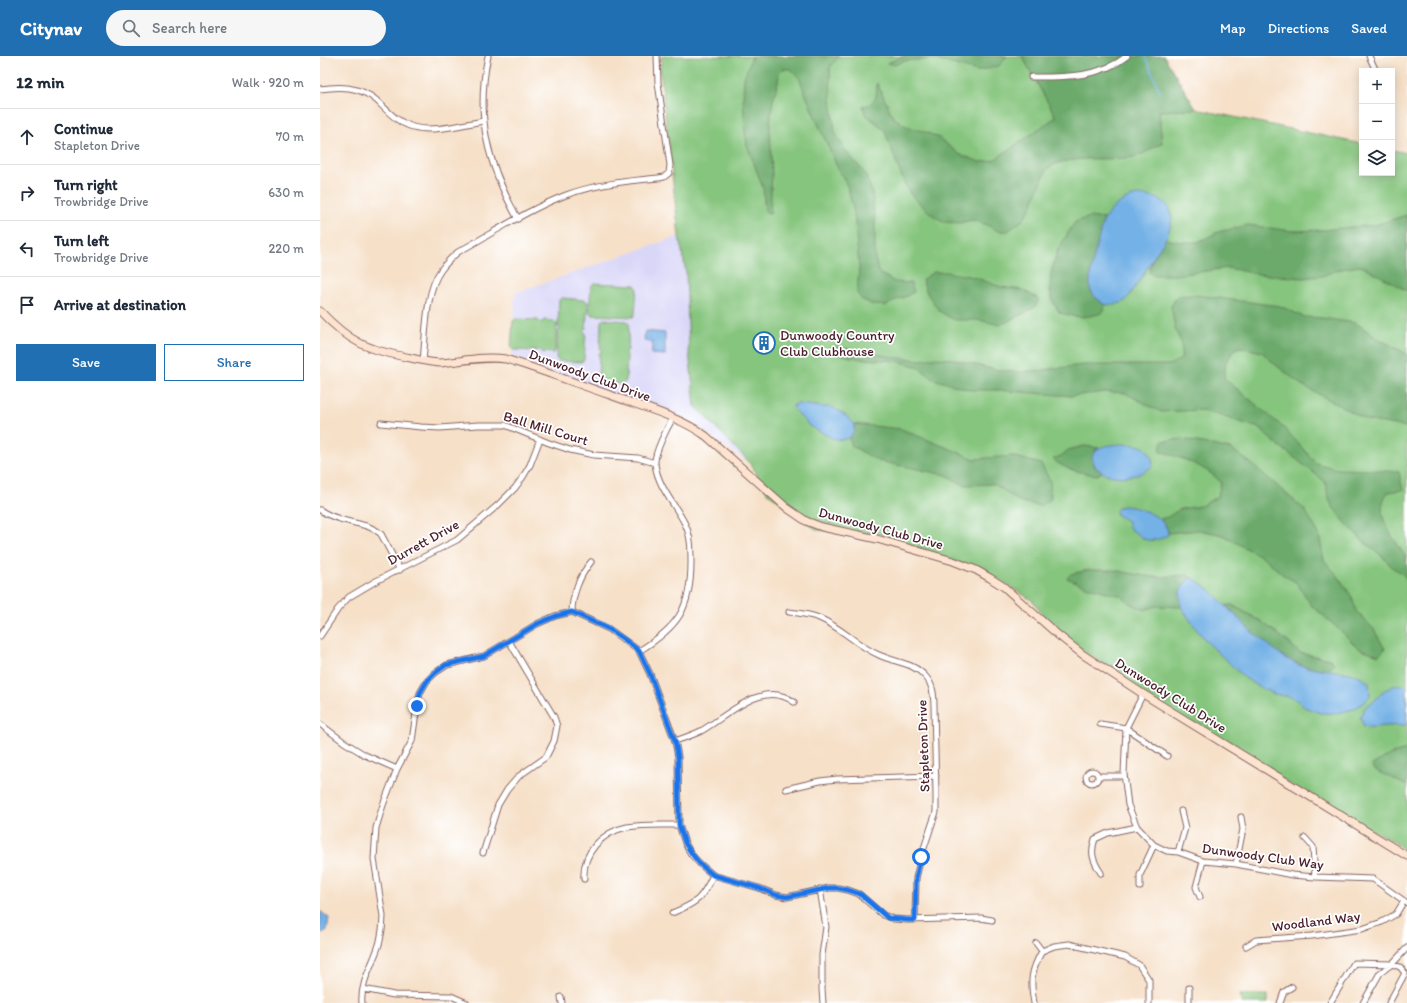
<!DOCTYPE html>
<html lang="en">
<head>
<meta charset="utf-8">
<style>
	:root { --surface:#fff; --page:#f6f6f7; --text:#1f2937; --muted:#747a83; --line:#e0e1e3; --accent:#1f6fb2 }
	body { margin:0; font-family:Itim,sans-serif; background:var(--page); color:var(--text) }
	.controls { position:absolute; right:12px; top:12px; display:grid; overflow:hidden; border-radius:0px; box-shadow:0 2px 10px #0003 }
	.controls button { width:36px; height:36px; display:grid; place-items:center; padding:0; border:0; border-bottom:1px solid var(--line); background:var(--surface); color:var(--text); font:20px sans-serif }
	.stop { position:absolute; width:12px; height:12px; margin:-9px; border:3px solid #1a73e8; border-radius:50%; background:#fff }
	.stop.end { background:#1a73e8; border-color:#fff; box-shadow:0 1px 4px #0008 }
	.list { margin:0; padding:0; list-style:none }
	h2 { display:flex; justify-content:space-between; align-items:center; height:52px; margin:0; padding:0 16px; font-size:17px }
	h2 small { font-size:13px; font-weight:400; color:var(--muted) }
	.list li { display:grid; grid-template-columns:26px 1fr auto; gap:12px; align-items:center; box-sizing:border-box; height:56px; padding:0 16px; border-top:1px solid var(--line) }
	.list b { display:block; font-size:15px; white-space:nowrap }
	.list p { margin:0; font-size:13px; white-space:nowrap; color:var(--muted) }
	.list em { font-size:13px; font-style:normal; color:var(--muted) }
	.actions { display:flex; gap:8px; padding:12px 16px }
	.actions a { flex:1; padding:9px 0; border:1px solid var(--accent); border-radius:0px; text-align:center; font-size:14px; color:var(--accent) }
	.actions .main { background:var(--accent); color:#fff }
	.icon { flex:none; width:22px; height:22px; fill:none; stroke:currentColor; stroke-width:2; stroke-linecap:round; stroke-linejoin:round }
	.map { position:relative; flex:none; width:1087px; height:947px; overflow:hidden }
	header { display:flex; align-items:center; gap:24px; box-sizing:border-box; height:56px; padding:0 20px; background:var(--accent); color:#fff }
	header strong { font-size:19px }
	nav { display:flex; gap:22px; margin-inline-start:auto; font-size:14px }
	.search { width:280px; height:36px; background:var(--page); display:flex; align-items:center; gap:10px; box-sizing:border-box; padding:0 14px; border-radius:22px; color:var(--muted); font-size:15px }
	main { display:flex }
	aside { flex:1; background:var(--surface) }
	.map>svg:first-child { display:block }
	.built { fill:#d9d7f8 }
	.green { fill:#85c57d; stroke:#687254 }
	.forest { fill:#6caa6c; stroke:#5b644c }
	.water { fill:#73b1e6; stroke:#5e6888 }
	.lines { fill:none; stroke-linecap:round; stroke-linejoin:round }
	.stream { stroke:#73b1e6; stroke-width:1.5 }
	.street-casing { stroke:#866362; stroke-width:7 }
	.secondary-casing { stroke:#866362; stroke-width:9 }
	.street { stroke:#fff; stroke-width:5 }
	.secondary { stroke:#fde4d0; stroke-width:7 }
	.route { stroke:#1a73e8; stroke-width:5 }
	.labels { text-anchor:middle; stroke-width:3.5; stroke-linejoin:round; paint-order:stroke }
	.poi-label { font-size:14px; fill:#4a1f2b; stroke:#fff; text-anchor:start }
	.street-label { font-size:14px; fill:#4a1f2b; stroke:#fff }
</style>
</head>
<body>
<header>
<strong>Citynav</strong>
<div class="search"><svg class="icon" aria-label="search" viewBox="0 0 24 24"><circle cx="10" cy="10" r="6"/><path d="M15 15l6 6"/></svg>Search here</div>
<nav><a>Map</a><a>Directions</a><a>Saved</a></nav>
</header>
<main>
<aside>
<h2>12 min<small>Walk · 920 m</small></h2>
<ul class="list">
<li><svg class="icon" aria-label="ahead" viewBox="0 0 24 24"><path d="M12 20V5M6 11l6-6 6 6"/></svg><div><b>Continue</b><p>Stapleton Drive</p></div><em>70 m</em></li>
<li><svg class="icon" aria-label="right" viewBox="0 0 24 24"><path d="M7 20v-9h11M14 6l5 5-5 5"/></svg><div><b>Turn right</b><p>Trowbridge Drive</p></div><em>630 m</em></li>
<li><svg class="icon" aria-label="left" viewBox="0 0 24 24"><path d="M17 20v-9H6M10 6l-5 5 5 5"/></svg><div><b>Turn left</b><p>Trowbridge Drive</p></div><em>220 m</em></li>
<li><svg class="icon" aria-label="arrive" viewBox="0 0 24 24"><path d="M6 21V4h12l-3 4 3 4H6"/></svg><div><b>Arrive at destination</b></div></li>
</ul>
<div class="actions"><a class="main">Save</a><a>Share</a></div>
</aside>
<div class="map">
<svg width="1087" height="947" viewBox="0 0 1087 947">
	<rect width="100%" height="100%" fill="#fff"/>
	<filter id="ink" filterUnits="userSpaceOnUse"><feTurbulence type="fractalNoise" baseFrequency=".025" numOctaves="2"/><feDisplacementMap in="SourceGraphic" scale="8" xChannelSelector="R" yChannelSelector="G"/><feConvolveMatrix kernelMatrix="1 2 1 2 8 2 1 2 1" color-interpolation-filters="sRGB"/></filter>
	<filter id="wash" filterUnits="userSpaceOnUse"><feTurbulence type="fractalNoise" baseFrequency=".012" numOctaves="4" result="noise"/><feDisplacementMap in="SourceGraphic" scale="16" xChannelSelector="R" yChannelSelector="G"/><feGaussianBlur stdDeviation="0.9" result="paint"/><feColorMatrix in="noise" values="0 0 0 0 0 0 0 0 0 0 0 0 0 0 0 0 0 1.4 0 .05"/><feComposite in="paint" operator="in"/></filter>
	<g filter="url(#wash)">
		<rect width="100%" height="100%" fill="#f6e0c8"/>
		<path class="built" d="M359,180L366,216L369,296L375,350L430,407L396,385L370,363L262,329L192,300L195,237Z"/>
		<path class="green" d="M342,0H702L736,61L876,53L1042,88V117H1072V94L1087,97V796L1074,786L983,736L832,645L795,615L735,578L713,545L672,519L560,478L497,474L448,437L430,407L375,350L369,296L366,216L359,180L340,13Z
			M274,227L315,229L317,232L315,258L313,261L272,259L269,256L271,230Z
			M242,242L265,244L268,246L266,273L264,275L266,277L264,304L261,306L238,305L236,302L238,275L240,273L238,271L239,244Z
			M196,263L218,264L221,267L224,264L234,265L237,268L235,294L233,297L222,296L219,293L217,295L193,294L191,291L193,265Z
			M284,263L307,265L309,267L308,294L305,296L307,299L306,325L303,328L280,326L278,323L279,297L282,295L280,292L281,265Z
			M919,939H948V947H922Z"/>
		<path class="forest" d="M432,0H519L510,12L511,42L515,76L525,94L545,117L552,136L555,162V203L559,217L575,226L591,227L594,236L587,240L574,245L566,250L553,249L541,243L537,237L539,212L534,157L529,136L524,122L519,115L491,52L479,22L471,13H463L459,17L458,26L452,49L450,70L452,118L450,157L445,156L443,132L427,89L425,76L423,42L424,22Z
			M586,0H687L679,10L658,15L613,3L583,5L575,9L567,7Z
			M702,0H844L876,53L839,55L842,87C834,91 826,97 817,100C794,107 741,96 726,115L712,149L703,164L688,175H678L665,168L652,164L640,167L624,166L614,160L602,150L591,139L584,127L564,73L545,58L543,50L549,49L556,42L557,27L573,61L586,70L606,76L619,82L639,98L660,106L674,104L736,61Z
			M1087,159V235L1046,212L1039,210L1017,214L1002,220L983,222L937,218L908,212L856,219H832L829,215L832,205L845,183L862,186H878L898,176L928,169L972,175L1001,174L1055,169Z
			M770,161L785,163L782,169L778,244L785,249L784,254L782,257C765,262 757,262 740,257L733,246L730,234L731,217L738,193L755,166Z
			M613,216H626L654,221L681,231L703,234L719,243L715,251L709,255L680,269L659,264H634L619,255L607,237L602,224Z
			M875,239L960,250L984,261L1002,262L1036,267L1057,282L1087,298L1086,371L1046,364L982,329L957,310L942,296L919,291L914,294L906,306L904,322L964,372L996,407L1017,413L1056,414L1079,416L1083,434L1068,436C1051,459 1075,482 1086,502C1087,508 1087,518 1087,524L1082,517L1073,512L1062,500L1043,485L1024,465L1012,450L1007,437V430L1004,425L948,381L942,373L882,354L841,356L805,337L786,336L751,340L675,334H650L613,323L599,311L577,305L541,303L523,299L508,293L511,290L580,302L600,304L616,302L633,303L672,313L697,316L723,314L762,309H849L861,303L862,288L855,273L851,250L857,240Z
			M534,368L581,373L655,403L692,400L721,408L730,424L731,443L720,450L698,445L674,428L644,429L626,419L558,405L532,390L529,382L534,375Z
			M863,383L911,393L932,408L985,454L999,478L1004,504L1018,520L1032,541L1036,555L1053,572L1065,593L1059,599L1038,592L1022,576L991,549L977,527L962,518L943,501L924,491L903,479L879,474L848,477L846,470L840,463L848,461L860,453L881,450L898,440L901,426C884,409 863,403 840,395L842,385Z
			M764,390L781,392L775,394L774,410L782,416L778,419C765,418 742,413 733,403L741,400L748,394Z
			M768,514H794L825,520L842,521L867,519L872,522L868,524L860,535L861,551L836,550L825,554L809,547L801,540L765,530L747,522L751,518Z
			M906,549H912L941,565L967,585L980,597L1010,603L1014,607L1011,612C1006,614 1002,613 996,613C959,607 931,576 906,549Z
			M1087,694V730L1053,713L1052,709L1071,698Z"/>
		<path class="water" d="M816,139C839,140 859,147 849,175C846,183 840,192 835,199C826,214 817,229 807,243L802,247L785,249C780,245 774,241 771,235C766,225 779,182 782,169C788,153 800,145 816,139Z
			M325,275L345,277V299L331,298L333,286L324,285Z
			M478,348L514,352L529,362L534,368V375L529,382L519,384L512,382L489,370L473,352V349Z
			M803,388C821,389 830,389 833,409C821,423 788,426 775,410C773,408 773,404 772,401C778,388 790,389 803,388Z
			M804,450C816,450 839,459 845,469C847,472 848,475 848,479C842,483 831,486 824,483C822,482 821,480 819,479C813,475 807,473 808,465L797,459L796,455L799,451Z
			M872,522L889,533L931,575L964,601L979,609L987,611L1029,617L1040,620L1049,627L1050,640L1044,646L1034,653L1017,657H1000L984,651L978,645L971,641L954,638L939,631L925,622L888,587L877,574L861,551L860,535L868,524Z
			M1081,629L1087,631V668C1081,671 1074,669 1067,670C1059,670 1052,673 1044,670L1040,661L1046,650L1053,646L1065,634L1073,630Z
			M0,855L9,862L7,874L0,879Z"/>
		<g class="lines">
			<path class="stream" d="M825,0L840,36"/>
		</g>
	</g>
	<g filter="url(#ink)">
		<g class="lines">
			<g class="street-casing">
				<path id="street" d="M168,0C155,62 168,109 198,163
					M1049,0L1056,15
					M711,21C743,21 780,22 807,0
					M0,33C20,30 39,30 56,44C68,55 76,66 93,71C113,77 143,68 164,65
					M103,305C106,279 105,235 121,214C126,207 132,201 138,196C173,177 209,153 246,139C276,128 308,125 339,122L344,121L349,117L350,109L338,27L337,0
					M61,367L101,371L120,372L158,369H185L229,387L250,394L274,399L318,402L335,407
					M0,454C6,458 13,461 20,463C34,468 50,468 61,478L80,514
					M252,556C252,539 260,519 271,506
					M469,556C479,557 489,558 499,562C521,571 537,590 559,599C576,607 593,606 606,621C613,629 614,639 614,650L616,738V756L601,801L596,822L595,864
					M0,580L18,553L29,541L56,525L137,484L178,449L195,432L203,421L210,409L220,383
					M319,595C358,571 371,553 371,506C371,493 371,480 365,468C355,448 338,431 335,408C334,397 347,372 353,362
					M823,638L806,672L804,718L808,749L817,771L834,789L847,795L858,796L883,805L916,808L972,819L995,821L1053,823L1087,847
					M0,668L24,686L45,699L77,713
					M780,668L806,672L847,700
					M355,685C364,682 373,679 381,675C409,659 442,623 474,646
					M766 721a6 6 0 1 1 12 0a6 6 0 1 1-12 0Z
					M778,720H804
					M466,733L500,725L517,723L616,720
					M985,782L993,791L995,821
					M858,796L865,772L861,755
					M163,797L178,749L187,734L199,720L226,701L234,685L237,670L234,661L189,585
					M916,808L923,773L921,761
					M781,817C773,805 770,797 775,783L788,777L817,771
					M264,823C262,797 282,776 307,771C323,768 342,769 359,769
					M820,831V819L834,789
					M500,833L506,871L502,899V933L503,947
					M880,841L876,831L883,805
					M352,857C377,847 382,843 393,819
					M716,887L722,895
					M926,890L936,884L992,880L1042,873L1062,866L1076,858L1084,845
					M43,933L74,939L131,940L147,947
					M241,941L242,947
					M42,947C40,925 55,905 60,885C62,877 63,868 63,860L54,803L56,772L63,749L77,713L92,685L97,650L100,637L107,625L115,617L127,609L164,600L217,568L235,560L252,556L289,573L319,595L330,618L355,685L358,701L359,769L365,787L371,798L380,808L393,819L439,832L456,839L467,841L509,832H518L528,834L539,838L563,859L574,863L588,864L661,862L672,864
					M714,947C710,924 711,915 722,895L734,890L749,888L805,901L819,909L829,924V947
					M869,947V932
					M960,947L964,936L972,931
					M1010,947L1034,907L1072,908L1080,911L1085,917L1069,947
					M1043,947L1060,917L1072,908L1087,892"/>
			</g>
			<g class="secondary-casing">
				<path id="secondary" d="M0,255C30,287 48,294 91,302C101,304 111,307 121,307C143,305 164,300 186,303C221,314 255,327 290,339C322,351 358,360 386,380L467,452L486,465L502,471L557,483L633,505L656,514L670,522L684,531L738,579L762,598L823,638L1087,800"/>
			</g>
			<use href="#street" class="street"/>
			<use href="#secondary" class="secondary"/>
		</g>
	</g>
	<g class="lines" filter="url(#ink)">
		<path class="route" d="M97,650L100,637L107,625L115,617L126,609L164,600L217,568L236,560L252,556L289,573L305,584L319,595L330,618L355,685L358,701L359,769L365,787L372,798L380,808L393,819L439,832L456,839L467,841L509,832H518L528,834L540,838L568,862L588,864H595L596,822L601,801"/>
	</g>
	<defs>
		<g id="building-ring" transform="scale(1.15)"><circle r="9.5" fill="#fff" stroke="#1f6fb2" stroke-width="1.5"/><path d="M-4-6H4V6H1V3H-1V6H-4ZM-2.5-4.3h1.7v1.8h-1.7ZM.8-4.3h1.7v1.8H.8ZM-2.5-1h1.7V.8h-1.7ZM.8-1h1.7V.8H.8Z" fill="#1f6fb2"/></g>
	</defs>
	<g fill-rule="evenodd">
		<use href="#building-ring" x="444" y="287"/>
	</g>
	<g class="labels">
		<g class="poi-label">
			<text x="460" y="284">Dunwoody Country<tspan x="460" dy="16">Club Clubhouse</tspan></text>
		</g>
		<g class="street-label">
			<text transform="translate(270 319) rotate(20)" y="5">Dunwoody Club Drive</text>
			<text transform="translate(226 372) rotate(17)" y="5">Ball Mill Court</text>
			<text transform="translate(561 472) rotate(15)" y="5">Dunwoody Club Drive</text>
			<text transform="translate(103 486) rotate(-29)" y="5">Durrett Drive</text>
			<text transform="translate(851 639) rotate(32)" y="5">Dunwoody Club Drive</text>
			<text transform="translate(603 690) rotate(-92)" y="5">Stapleton Drive</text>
			<text transform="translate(943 800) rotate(8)" y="5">Dunwoody Club Way</text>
			<text transform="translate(996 865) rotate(-7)" y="5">Woodland Way</text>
		</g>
	</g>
</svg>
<div class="controls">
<button>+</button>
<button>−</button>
<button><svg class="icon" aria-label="layers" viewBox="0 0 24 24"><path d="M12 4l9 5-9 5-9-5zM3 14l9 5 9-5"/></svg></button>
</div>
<div class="stop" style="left:601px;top:801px"></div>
<div class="stop end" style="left:97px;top:650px"></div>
</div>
</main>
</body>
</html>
